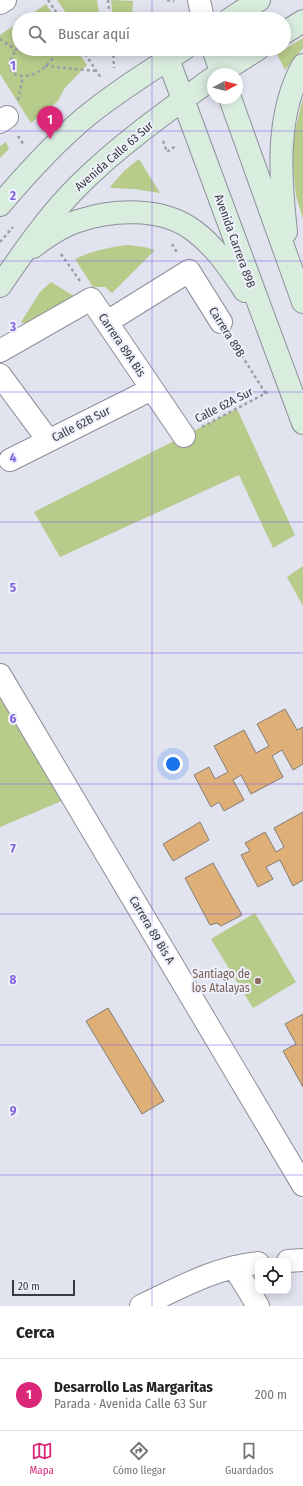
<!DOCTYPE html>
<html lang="es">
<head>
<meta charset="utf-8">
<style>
	:root { --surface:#fff; --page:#f2f2f2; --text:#222; --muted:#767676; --line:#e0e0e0; --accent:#db2777 }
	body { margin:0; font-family:"Fira Sans Condensed",sans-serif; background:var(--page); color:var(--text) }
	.controls { position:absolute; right:12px; bottom:12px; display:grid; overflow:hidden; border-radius:8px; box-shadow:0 2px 10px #0003 }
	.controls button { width:36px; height:36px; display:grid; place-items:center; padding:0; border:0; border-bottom:1px solid var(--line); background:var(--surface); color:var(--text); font:20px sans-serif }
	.compass { position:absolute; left:207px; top:68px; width:36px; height:36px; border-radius:50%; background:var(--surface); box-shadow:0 2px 10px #0003; rotate:83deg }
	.scale { position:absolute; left:12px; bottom:10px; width:63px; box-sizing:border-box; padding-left:4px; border:2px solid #393a3e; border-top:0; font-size:11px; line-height:14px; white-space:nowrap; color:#393a3e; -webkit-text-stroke:3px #eef1fc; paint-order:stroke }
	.you { position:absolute; left:173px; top:764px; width:14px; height:14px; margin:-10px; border:3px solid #fff; border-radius:50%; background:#1a73e8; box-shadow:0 0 0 6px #1a73e833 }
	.badge { display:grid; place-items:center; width:26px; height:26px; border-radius:50%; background:var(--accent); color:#fff; font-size:13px; font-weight:700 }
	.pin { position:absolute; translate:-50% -33px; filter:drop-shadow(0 1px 2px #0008) }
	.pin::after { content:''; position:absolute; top:21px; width:14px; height:12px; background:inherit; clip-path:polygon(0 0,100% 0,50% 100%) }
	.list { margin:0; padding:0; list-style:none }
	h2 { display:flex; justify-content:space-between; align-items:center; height:52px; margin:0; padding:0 16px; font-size:17px }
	h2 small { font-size:13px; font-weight:400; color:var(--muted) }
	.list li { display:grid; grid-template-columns:26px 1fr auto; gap:12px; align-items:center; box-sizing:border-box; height:72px; padding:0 16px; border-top:1px solid var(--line) }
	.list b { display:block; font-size:15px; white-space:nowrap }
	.list p { margin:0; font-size:13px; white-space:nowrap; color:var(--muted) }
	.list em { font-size:13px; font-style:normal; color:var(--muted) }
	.icon { flex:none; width:22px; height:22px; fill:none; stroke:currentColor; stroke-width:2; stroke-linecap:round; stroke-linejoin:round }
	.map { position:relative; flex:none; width:303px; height:1306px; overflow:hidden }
	.search { position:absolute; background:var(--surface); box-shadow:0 2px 10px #0003; left:12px; right:12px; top:12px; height:44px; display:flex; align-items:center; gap:10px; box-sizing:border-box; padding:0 14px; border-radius:22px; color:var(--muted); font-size:15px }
	.sheet { height:124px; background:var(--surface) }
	nav { display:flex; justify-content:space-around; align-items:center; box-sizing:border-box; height:56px; border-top:1px solid var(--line); background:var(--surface); font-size:11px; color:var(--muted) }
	nav a { display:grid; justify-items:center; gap:2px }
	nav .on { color:var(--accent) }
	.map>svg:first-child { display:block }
	.green { fill:#b7cb8a }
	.building { fill:#deb077; stroke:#847d75 }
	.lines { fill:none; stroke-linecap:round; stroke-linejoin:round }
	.minor-casing { stroke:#8d8f9a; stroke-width:24 }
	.secondary-casing { stroke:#8d8f9a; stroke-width:24 }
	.path { stroke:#9d9fa8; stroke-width:2.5; stroke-dasharray:3 3; stroke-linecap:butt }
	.minor { stroke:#fff; stroke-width:22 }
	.secondary { stroke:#d9eddf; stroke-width:22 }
	.grid { fill:none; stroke:#8463de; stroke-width:1; stroke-opacity:0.55 }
	.education-dot { fill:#8d6e63; stroke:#eef1fc; stroke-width:1.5 }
	.labels { text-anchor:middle; stroke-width:4; stroke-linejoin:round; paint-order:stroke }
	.street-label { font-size:12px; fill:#393a3e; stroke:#eef1fc }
	.education-label { font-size:12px; fill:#785e54; stroke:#eef1fc; text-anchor:end }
	.grid-label { font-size:13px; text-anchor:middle; font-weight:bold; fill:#8463de; stroke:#eef1fc; stroke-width:4; stroke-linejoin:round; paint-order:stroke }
</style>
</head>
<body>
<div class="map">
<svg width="303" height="1306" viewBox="0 0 303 1306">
	<rect width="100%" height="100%" fill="#e1e3ef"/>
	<path class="green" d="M57,0H97L100,19H70Z
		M111,0L133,1L132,19H113Z
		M46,4L56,19H24Z
		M19,22V49H76L87,65L64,89L58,101L31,123L0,74V35Z
		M303,38V48L285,70L277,54Z
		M89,49H103V52L94,57Z
		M303,98V219L296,196L291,147Z
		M6,142L9,149L0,158V146Z
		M139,159L160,193L134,189L112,188L110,187L124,171Z
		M128,245L144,247L155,250L112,293L105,287H93L75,259C92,251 109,247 128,245Z
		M51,282L77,298L31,326L21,322L40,292Z
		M237,409L295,535L273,548L239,475L60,557L34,512Z
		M303,566V606L287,577Z
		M0,693L64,800L0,827Z
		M255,913L296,982L253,1008L211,939Z"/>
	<path class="building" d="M285,709L297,730L303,727V764L293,770L282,750L272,756L283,777L251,794L241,775L233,780L244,800L224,811L219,802L211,807L194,775L209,767L215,779L228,772L214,746L244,730L256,753L269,746L257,724Z
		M303,812V880L293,886L280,860L266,867L273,879L258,887L241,855L250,851L245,843L265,832L276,852L284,847L274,828Z
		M200,822L209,840L173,861L163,844Z
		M213,863L242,915L221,926L217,923L210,925L185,878Z
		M108,1008L164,1101L142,1114L86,1021Z
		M303,1014V1087L283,1051L296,1044L285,1024Z"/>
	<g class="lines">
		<g class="minor-casing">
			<path id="minor" d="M199,0L203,19
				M0,3L5,0
				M0,122L7,117
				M107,322L189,271L221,322
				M0,351L91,299L184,436
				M0,375L48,440
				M10,460L152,389
				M0,675L303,1185
				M288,1261L303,1260
				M234,1267L258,1306
				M141,1306C179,1288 216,1267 258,1263"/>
		</g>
		<g class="secondary-casing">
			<path id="secondary" d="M230,19L259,0
				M284,33L303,21
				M213,49L222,74
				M168,59L303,423
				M219,74L258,49
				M230,98L303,302
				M0,205C27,173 55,142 88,115C118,91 151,70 184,49
				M286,232C280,178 275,115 303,65
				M33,247C46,237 62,226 78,221C114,209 162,207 193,230C215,246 230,269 245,291
				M0,286C24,251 48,216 78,186C119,145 166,112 213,78"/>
		</g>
		<path class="path" d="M48,0L61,19
			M108,0L110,19
			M167,0L174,1
			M53,19L56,11
			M0,39L16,50
			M19,48C9,55 4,74 21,76C35,78 55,62 56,49
			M82,49L101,78
			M113,49L114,68
			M45,66L96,71
			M18,100L23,77
			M18,136L24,145
			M163,141L167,152L177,145
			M0,242L13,227
			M172,244L178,254
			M61,254L80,281
			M232,340L266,394
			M202,427L268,392"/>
		<use href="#minor" class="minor"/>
		<use href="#secondary" class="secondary"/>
	</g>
	<path class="grid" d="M152,0V19M152,49V1306M0,131H303M0,261H303M0,392H303M0,522H303M0,653H303M0,784H303M0,914H303M0,1045H303M0,1175H303"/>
	<circle class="education-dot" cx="258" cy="981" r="4"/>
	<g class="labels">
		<g class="street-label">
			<text transform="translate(114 156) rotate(-41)" y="4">Avenida Calle 63 Sur</text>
			<text transform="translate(235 241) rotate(70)" y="4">Avenida Carrera 89B</text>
			<text transform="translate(227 332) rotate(58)" y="4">Carrera 89B</text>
			<text transform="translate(122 345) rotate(56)" y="4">Carrera 89A Bis</text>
			<text transform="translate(224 405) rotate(-27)" y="4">Calle 62A Sur</text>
			<text transform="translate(81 424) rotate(-27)" y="4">Calle 62B Sur</text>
			<text transform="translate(152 930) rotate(59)" y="4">Carrera 89 Bis A</text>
		</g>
		<g class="education-label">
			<text x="250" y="978">Santiago de<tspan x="250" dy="14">los Atalayas</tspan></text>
		</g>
	</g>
	<g class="grid-label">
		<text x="13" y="70">1</text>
		<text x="13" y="200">2</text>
		<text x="13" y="331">3</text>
		<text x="13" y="462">4</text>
		<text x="13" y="592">5</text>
		<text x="13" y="723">6</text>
		<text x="13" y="853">7</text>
		<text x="13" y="984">8</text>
		<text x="13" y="1115">9</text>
	</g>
</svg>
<div class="controls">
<button><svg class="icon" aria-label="locate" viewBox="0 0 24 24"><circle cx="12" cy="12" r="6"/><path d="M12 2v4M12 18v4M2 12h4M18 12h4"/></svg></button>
</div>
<svg class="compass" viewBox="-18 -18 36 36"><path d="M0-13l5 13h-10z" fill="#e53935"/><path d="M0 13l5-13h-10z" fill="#767676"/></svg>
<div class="scale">20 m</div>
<div class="you"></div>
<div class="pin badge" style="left:50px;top:139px">1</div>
<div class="search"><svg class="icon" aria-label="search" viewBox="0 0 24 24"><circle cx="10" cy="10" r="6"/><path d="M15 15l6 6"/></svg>Buscar aquí</div>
</div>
<section class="sheet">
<h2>Cerca<small></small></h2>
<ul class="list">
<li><span class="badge">1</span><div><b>Desarrollo Las Margaritas</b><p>Parada · Avenida Calle 63 Sur</p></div><em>200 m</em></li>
</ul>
</section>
<nav>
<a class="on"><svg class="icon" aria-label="map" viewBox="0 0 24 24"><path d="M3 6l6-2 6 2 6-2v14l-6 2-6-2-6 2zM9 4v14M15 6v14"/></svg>Mapa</a>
<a><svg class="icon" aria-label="directions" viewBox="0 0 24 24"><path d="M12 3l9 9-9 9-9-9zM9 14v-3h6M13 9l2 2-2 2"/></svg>Cómo llegar</a>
<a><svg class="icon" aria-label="saved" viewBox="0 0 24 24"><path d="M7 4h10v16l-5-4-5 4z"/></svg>Guardados</a>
</nav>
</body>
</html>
